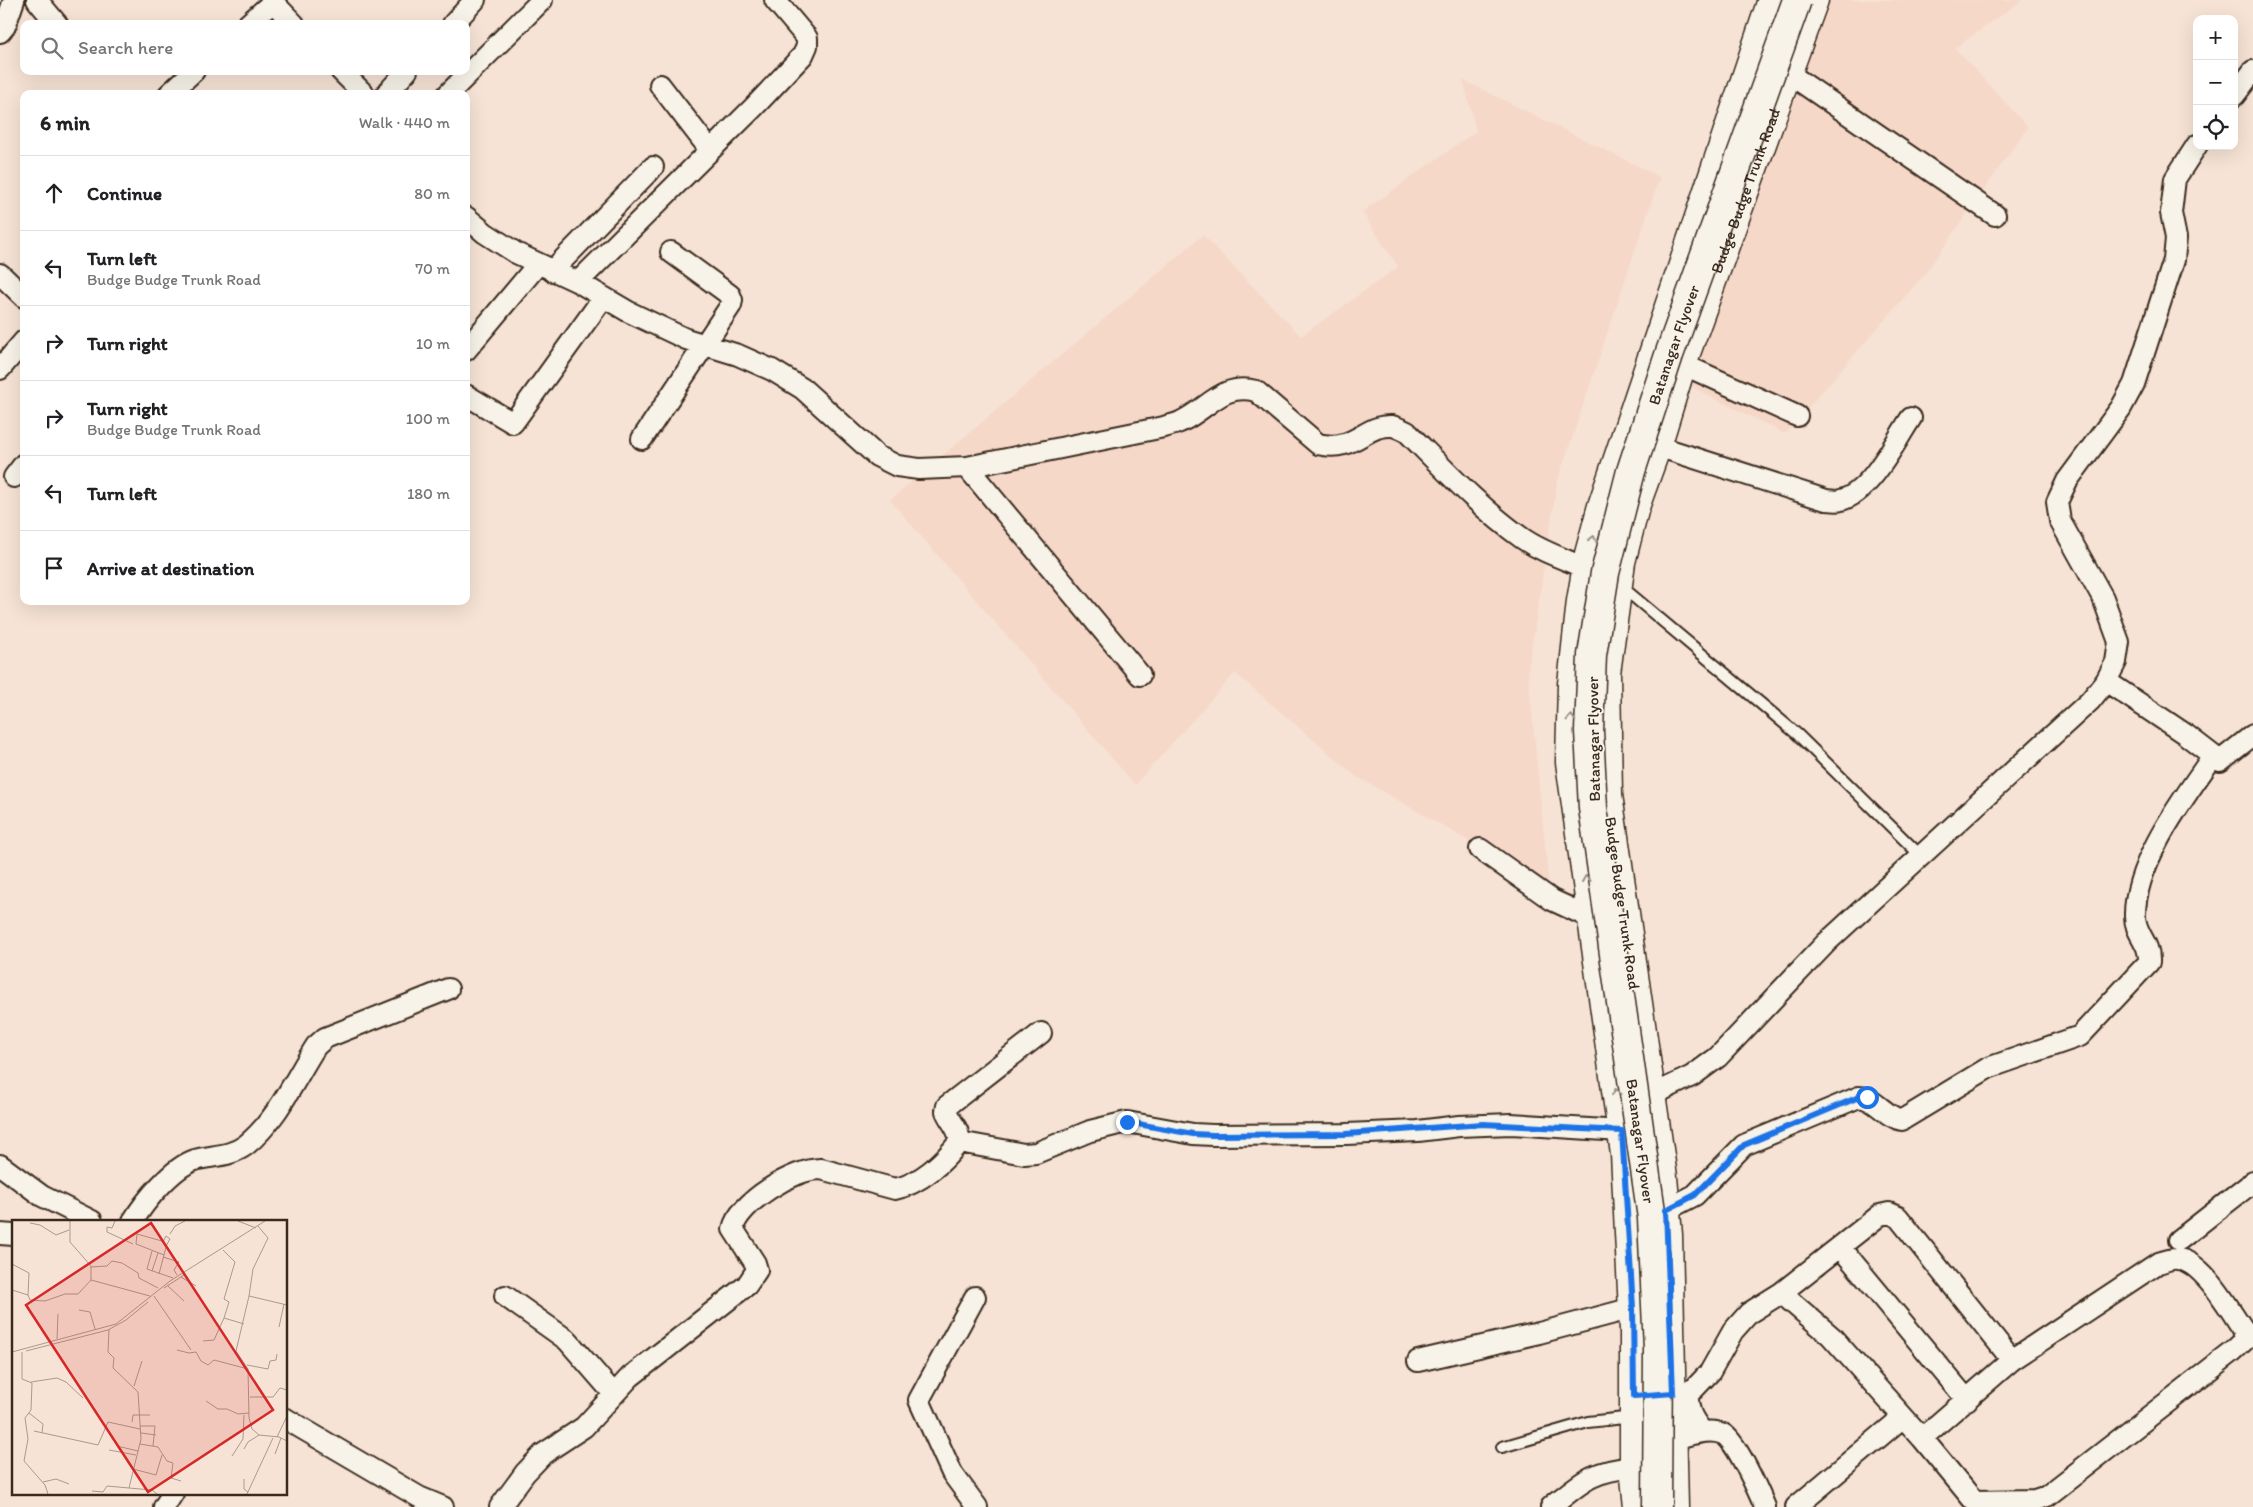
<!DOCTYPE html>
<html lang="en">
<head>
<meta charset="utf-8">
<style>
	:root { --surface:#fff; --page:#f6f6f6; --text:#202124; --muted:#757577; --line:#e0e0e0 }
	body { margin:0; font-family:Itim,sans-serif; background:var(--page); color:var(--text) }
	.controls { position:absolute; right:15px; top:15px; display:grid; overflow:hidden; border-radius:10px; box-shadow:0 5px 20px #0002 }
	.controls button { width:45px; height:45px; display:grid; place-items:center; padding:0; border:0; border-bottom:1px solid var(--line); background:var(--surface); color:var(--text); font:25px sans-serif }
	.stop { position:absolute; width:15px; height:15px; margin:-11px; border:4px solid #1a73e8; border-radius:50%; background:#fff }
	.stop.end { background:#1a73e8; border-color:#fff; box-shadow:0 1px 5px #0008 }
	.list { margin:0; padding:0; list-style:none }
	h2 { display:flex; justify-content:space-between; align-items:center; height:65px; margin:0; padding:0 20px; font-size:21px }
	h2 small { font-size:16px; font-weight:400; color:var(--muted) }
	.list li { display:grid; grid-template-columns:32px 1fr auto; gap:15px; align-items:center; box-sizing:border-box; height:75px; padding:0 20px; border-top:1px solid var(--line) }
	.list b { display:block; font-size:19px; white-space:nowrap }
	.list p { margin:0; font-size:16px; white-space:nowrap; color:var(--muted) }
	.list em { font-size:16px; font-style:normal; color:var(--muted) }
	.icon { flex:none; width:28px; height:28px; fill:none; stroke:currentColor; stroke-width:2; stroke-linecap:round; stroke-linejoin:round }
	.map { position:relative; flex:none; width:2253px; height:1507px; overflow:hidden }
	.search { position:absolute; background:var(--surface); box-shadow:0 5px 20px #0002; left:20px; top:20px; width:450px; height:55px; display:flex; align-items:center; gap:12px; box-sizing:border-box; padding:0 18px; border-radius:10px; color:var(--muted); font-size:19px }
	.panel { position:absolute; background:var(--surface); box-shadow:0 5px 20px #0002; left:20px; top:90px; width:450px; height:515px; border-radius:10px }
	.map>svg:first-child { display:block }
	.built { fill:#f6d8c8 }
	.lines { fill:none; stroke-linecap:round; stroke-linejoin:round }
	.lane-casing { stroke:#3b2a1e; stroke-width:14 }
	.street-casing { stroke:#3b2a1e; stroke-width:24 }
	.secondary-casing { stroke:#3b2a1e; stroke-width:31 }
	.lane { stroke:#f7f3e8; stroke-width:10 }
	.street { stroke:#f7f3e8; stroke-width:20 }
	.secondary { stroke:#f7f3e8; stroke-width:28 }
	.secondary-bridge-casing { stroke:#3b2a1e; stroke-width:31; stroke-linecap:butt }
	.secondary-bridge { stroke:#f7f3e8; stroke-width:28 }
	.oneway { stroke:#998e83 }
	.route { stroke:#1a73e8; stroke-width:6 }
	.labels { text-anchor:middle; stroke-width:4; stroke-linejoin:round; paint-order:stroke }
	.street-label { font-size:16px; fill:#3b2a1e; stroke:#f7f3e8 }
	.inset-road { fill:none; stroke:#ab998c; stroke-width:1 }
	.view { fill:#d62828; fill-opacity:0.15; stroke:#d62828; stroke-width:2.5 }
	.inset-edge { fill:none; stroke:#3b2a1e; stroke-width:2.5 }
</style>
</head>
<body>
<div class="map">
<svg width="2253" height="1507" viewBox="0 0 2253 1507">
	<rect width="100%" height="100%" fill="#f6e3d5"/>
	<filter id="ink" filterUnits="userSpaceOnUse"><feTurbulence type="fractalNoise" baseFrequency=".02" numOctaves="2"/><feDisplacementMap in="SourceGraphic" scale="10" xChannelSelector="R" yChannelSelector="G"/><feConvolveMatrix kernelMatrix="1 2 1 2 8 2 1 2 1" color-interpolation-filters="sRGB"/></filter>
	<g filter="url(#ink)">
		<path class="built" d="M1829,0H2023L1955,48L2028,127L1925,274L1785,434L1687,385Z
			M1463,80L1660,177L1557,483L1528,671L1549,887L1354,775L1235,673L1135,785L890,500L1203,235L1301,336L1398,267L1362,212L1476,131Z"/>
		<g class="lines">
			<g class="lane-casing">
				<path id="lane" d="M1622,587L1797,734L1920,855
					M1502,1447L1588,1422L1633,1417"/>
			</g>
			<g class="street-casing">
				<path id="street" d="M37,0L57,24
					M271,0L294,24
					M248,24L273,2
					M453,24L475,0
					M0,32L5,26L14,0
					M341,71L364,94
					M1788,73L1995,215
					M660,85L710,150
					M169,94L194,71
					M386,94L407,71
					M448,94L542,0
					M2234,96L2253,71
					M466,217L485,233L516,253L578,282L629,312L686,339L738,355L772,370L803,389L877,456L897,466L919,469L967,467L1164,427C1170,425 1177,424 1182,421C1209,408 1223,382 1256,391L1318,444C1355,453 1364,424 1392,426C1397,427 1403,430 1407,432C1444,469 1480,508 1522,538C1546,555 1573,561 1598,574
					M552,271L653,167
					M0,274L24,297
					M578,282L754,107L803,55L807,46V38L775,0
					M466,350L538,264
					M1682,364L1797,416
					M0,369L24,341
					M466,395L513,423L603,298
					M642,439L731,305L732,300L730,295L671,252
					M1657,446L1826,500C1831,500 1836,502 1841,500C1870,493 1895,442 1911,418
					M967,467L1140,675
					M14,477L24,464
					M2106,681L2185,734L2220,761L2253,735
					M1480,849L1552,900L1591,918
					M1650,1096L1692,1076L1718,1057L1827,942L2090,701L2106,681L2116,662L2119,642L2103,598L2060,521L2057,502L2067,481L2121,408L2134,384L2174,260L2176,238L2171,213L2175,179L2197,145
					M959,1142L1024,1154L1036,1153L1090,1131L1127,1122L1193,1134L1213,1135L1346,1134L1418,1131L1459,1126L1511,1124L1621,1131
					M0,1165L42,1196L92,1221
					M1666,1210L1695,1195L1744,1145L1859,1097C1876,1098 1885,1117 1902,1120L1988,1068L2080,1036L2149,962C2150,941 2135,935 2135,916C2134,863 2184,798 2213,756
					M133,1221C145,1201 173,1167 195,1160C213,1155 230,1157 246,1145C278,1119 294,1080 316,1046L325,1038L448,989
					M0,1234L14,1235
					M2179,1240L2253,1182
					M1841,1248L1967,1400
					M1781,1293L1831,1336L1922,1438L2012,1360L2158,1263C2163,1262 2171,1258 2177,1259C2202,1260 2230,1310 2243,1329L2245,1340L2232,1352L2047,1496L2035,1500L1974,1501L1922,1438
					M505,1296L567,1340L613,1393
					M975,1297L919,1400L952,1473L977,1507
					M1418,1361L1539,1333L1633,1308
					M1688,1391C1687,1409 1691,1418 1703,1432
					M1673,1393L1693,1390L1710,1372L1733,1331L1749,1313L1781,1293L1880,1215L1889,1213L1898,1217L2012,1360
					M286,1419L419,1497L443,1507
					M1674,1439C1687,1436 1709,1427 1723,1434C1736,1440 1759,1493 1765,1507
					M164,1507L173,1493
					M500,1507L525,1473L543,1454L584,1427L630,1377L747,1285L757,1270L755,1263L733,1229C738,1203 795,1168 821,1169L895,1189C920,1184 944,1162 959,1142C961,1130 950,1122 946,1111L947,1106L1041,1033
					M1551,1507C1583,1481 1591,1471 1634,1467
					M1796,1507L1903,1417"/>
			</g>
			<g class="secondary-casing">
				<g id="secondary">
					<path d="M1638,1507L1634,1467V1330L1625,1154L1570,762L1572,684L1581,601L1589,554L1602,506L1772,0"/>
					<path id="s1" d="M1674,1507L1668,1235L1663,1177L1608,795L1606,673L1621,562L1635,507L1657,446L1682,364L1814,0"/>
				</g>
			</g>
			<use href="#lane" class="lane"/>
			<use href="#street" class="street"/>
			<use href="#secondary" class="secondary"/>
			<g class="secondary-bridge-casing">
				<g id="secondary-bridge">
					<path id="s2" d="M1657,1507L1658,1349L1652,1218L1593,808L1589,731L1592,655L1605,573L1631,471L1669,355L1797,0"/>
				</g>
			</g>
			<use href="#secondary-bridge" class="secondary-bridge"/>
		</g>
		<defs><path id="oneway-chevron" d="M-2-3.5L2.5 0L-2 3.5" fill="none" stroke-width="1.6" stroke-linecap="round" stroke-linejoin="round" transform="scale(1.25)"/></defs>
		<g class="oneway">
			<use href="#oneway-chevron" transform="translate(1593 539) rotate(-75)"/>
			<use href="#oneway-chevron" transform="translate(1571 718) rotate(-89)"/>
			<use href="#oneway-chevron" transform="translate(1586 879) rotate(-98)"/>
			<use href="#oneway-chevron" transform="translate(1616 1092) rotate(-98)"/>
		</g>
	</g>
	<g class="lines" filter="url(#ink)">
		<path class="route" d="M1127,1122L1193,1134L1213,1135L1346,1134L1483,1124L1622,1131L1633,1308L1634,1396L1673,1393L1666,1210L1695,1195L1744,1145L1859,1097H1867"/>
	</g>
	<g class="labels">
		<g class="street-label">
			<text dy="6" stroke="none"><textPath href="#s1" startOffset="1342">Budge Budge Trunk Road</textPath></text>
			<text dy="6" stroke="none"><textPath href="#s2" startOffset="1178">Batanagar Flyover</textPath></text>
			<text transform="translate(1593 739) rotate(-91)" y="6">Batanagar Flyover</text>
			<text transform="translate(1623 903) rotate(82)" y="6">Budge Budge Trunk Road</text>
			<text transform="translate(1641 1141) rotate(82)" y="6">Batanagar Flyover</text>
		</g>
	</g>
	<g transform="translate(12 1220)">
		<rect width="275" height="275" fill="#f6e3d5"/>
		<path class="inset-road" d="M58,1V22L79,46V60M103,1L100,8L95,7V12L121,24M226,1L244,8M18,3L28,5L44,15L57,10M158,14L163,6L173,1M151,22L154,16L158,19L154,26M211,30L223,42L212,79L217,82L212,98M140,31L135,49L161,58M151,37L167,42L162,50L165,55M0,44L17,53L16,75M79,47L95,46L100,41L110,43L126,53L127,58L146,68M140,51L146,33M147,54L152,35L124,24L125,14L150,21L154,27L152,35M169,57L184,66M156,66L172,81M152,68L172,55M0,70L16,75L18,80L33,81L53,74H66L79,60L138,76M142,76L179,130M237,76L241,49L256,18L246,6M275,85L237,76L224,131L236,149L237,198L240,209L247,215L267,217L275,221M67,90L78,92L83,109M267,107L272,84M97,109L96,132L102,138L101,148L126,172L129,219L117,268L140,270L145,274M45,119L46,94M191,121L202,120L212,98L232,104M165,130L177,133L184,132L189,141L196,145L202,140L236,149M14,131L96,110L114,100L136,82M0,132L104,104L158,61L253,1M10,132V159L20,163L19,190L13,198L16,219L12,241L33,265L36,274M235,145L256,149L258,141L264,140L265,134M19,162L45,158L54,162L71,178M122,166L130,141M238,177H261L268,168L275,170M194,181L206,189H215L226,194L237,193M17,193L31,204L30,213M120,202L121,195H138M128,206H143L141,226M22,211L86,225L96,202L128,209M129,213L144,215M265,217L275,196M128,224L146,227L155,241L161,243L159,258L169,261M105,226L126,231M232,229L236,222L247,215M97,230L124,235M263,234L269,218M220,236L231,219L232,195M121,249L144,255L150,235M232,259V269L236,272M31,262L44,259L57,264M80,271L91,272L95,266L117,268M235,274L261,218"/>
		<path class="view" d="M139,3L261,190L136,272L14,85Z"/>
		<rect width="275" height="275" class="inset-edge"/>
	</g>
</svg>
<div class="controls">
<button>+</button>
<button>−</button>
<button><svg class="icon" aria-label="locate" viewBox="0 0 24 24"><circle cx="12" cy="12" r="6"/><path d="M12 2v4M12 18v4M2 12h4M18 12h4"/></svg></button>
</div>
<div class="stop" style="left:1867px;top:1097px"></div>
<div class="stop end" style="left:1127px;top:1122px"></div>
<div class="search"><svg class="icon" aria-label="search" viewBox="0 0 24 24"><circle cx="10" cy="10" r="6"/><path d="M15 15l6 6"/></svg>Search here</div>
<section class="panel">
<h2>6 min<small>Walk · 440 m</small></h2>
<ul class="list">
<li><svg class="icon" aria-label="ahead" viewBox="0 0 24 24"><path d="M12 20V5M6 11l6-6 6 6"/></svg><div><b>Continue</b></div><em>80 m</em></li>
<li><svg class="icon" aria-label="left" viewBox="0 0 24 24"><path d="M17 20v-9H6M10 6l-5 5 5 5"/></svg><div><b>Turn left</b><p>Budge Budge Trunk Road</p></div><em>70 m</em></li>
<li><svg class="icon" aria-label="right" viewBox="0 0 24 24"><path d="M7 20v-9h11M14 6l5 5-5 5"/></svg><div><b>Turn right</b></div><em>10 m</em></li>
<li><svg class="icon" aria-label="right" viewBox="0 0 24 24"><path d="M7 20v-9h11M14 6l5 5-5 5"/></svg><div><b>Turn right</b><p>Budge Budge Trunk Road</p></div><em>100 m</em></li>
<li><svg class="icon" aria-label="left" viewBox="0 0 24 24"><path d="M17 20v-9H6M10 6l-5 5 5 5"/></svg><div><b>Turn left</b></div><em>180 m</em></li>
<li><svg class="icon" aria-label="arrive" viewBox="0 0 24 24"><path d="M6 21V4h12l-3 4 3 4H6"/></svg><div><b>Arrive at destination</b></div></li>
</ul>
</section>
</div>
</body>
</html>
